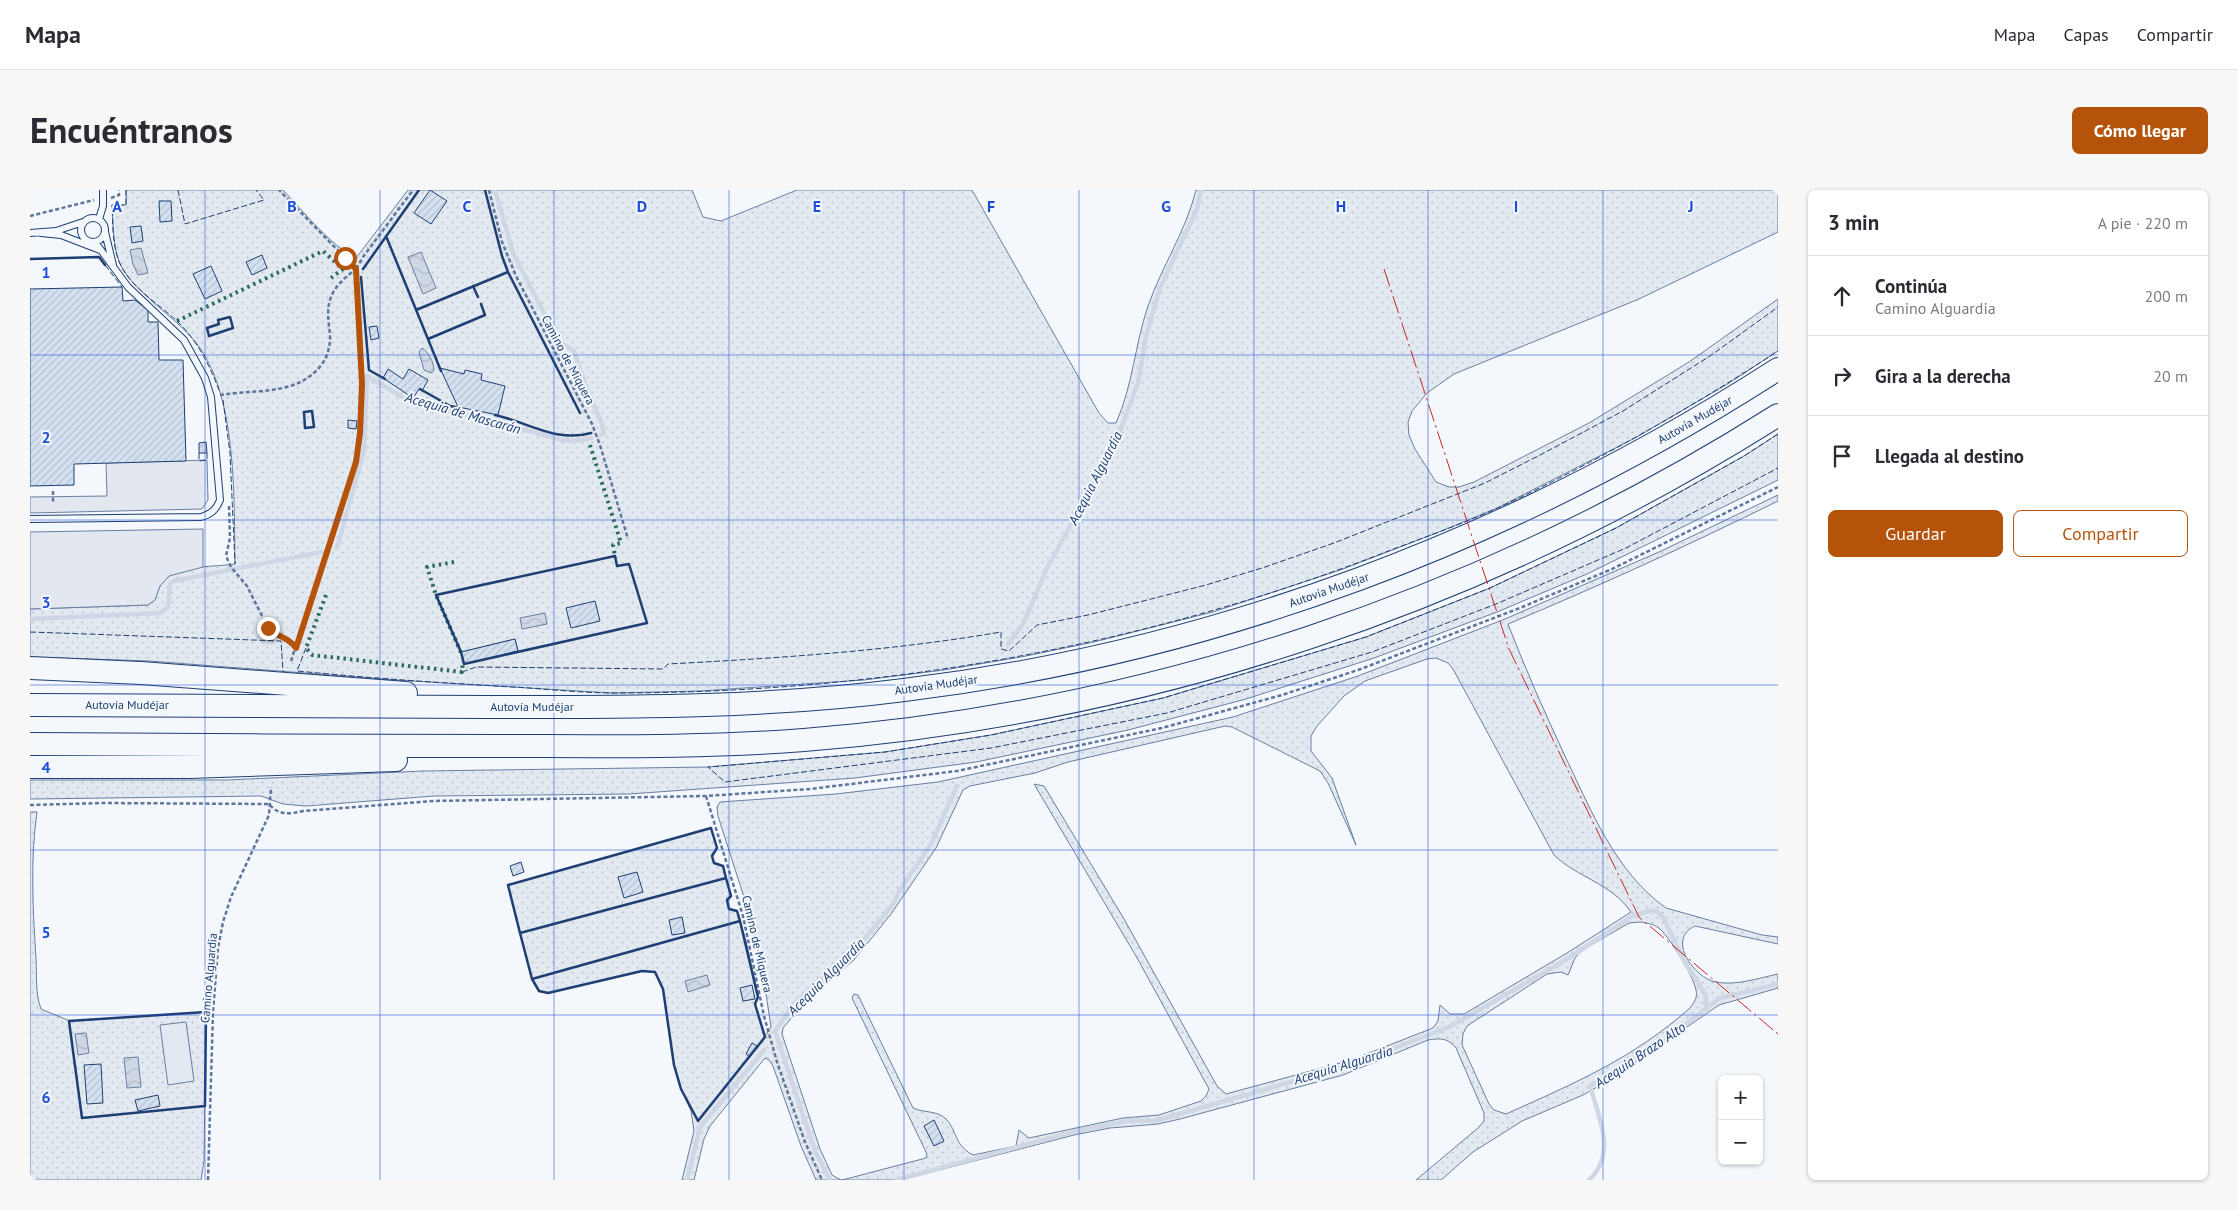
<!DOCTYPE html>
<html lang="es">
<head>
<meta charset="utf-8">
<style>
	:root { --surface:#fff; --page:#f7f7f7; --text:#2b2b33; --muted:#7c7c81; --line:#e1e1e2; --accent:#b45309 }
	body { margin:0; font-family:"PT Sans",sans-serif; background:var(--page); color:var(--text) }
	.controls { position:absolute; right:15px; bottom:15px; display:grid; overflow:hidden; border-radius:8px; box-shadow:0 1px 4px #0004 }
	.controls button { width:45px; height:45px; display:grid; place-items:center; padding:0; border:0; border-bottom:1px solid var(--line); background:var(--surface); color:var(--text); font:25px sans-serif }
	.stop { position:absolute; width:15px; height:15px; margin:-11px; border:4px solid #b45309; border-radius:50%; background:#fff }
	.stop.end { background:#b45309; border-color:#fff; box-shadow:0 1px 5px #0008 }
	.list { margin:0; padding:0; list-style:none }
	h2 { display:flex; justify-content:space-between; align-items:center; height:65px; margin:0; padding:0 20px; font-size:21px }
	h2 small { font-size:16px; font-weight:400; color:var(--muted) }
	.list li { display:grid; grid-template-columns:32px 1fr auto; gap:15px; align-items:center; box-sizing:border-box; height:80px; padding:0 20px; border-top:1px solid var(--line) }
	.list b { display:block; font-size:19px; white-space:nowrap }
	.list p { margin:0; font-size:16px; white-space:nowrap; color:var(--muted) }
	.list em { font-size:16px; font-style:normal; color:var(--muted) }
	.actions { display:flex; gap:10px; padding:15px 20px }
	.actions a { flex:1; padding:11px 0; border:1px solid var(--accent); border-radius:8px; text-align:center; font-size:18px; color:var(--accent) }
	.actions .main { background:var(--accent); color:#fff }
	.icon { flex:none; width:28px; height:28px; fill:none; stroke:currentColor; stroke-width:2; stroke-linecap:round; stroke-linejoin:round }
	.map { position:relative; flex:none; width:1748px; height:990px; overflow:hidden; border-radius:8px }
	header { display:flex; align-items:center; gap:30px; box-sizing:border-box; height:70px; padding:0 25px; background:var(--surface); border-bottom:1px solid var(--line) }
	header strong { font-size:24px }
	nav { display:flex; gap:28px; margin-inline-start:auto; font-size:18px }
	.intro { display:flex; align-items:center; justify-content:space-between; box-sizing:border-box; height:120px; padding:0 30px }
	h1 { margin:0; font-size:35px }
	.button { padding:12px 22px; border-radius:8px; background:var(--accent); color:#fff; font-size:18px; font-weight:700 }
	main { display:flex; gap:30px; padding:0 30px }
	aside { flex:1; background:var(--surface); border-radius:8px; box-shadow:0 1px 4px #0004 }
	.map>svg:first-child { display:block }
	.green { fill:url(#green-dots); stroke:#687fa3; fill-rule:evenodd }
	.pitch { fill:#e3e9f0; stroke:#687fa3 }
	.parking { fill:#e3e8f0; stroke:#687fa3 }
	.water { fill:url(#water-waves); stroke:#687fa3 }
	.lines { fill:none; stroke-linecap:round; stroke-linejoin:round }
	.stream { stroke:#cfd7e4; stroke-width:4.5 }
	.building { fill:url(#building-hatch); stroke:#1d3f73 }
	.lane-casing { stroke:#1d3f73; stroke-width:8 }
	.highway-casing { stroke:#1d3f73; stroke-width:24 }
	.path { stroke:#5e769c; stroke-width:2.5; stroke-dasharray:4 2.5; stroke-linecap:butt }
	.lane { stroke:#f4f7fb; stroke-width:6 }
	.highway { stroke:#f4f7fb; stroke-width:22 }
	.hedge { stroke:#2c6c60; stroke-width:4; stroke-dasharray:2.5 4; stroke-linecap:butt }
	.fence { stroke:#1d3f73; stroke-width:1; stroke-dasharray:6 2.5; stroke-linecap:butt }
	.wall { stroke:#1d3f73; stroke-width:2.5 }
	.power { stroke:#c62828; stroke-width:1; stroke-dasharray:18 4 2.5 4; stroke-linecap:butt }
	.route { stroke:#b45309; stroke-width:6 }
	.grid { fill:none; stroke:#1d4ed8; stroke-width:1; stroke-opacity:0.55 }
	.labels { text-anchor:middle; stroke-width:4; stroke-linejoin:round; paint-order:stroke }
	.street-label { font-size:12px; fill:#1d3f73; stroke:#f4f7fb }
	.water-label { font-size:14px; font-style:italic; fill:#1d3f73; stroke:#f4f7fb }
	.grid-label { font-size:16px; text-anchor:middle; font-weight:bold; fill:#1d4ed8; stroke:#f4f7fb; stroke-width:4; stroke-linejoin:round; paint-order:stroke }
</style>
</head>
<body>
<header>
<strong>Mapa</strong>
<nav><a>Mapa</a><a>Capas</a><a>Compartir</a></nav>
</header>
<div class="intro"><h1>Encuéntranos</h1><a class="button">Cómo llegar</a></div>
<main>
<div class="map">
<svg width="1748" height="990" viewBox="0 0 1748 990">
	<defs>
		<pattern id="green-dots" width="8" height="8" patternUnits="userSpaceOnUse" patternTransform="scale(1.25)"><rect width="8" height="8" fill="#e3e9f0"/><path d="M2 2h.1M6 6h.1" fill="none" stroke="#c2c9d1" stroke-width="1.8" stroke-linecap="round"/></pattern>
		<pattern id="water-waves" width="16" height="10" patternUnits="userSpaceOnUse" patternTransform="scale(1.25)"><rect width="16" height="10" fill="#cfd7e4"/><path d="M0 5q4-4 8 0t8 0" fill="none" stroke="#b1bac7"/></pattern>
		<pattern id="building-hatch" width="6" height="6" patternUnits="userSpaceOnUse" patternTransform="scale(1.25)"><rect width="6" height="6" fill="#d5e0f0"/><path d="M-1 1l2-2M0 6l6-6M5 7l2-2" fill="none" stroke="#b6c1d1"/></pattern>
	</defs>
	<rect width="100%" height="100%" fill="#f4f7fb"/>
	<path class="green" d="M96,0H253C272,20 301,56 326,68L378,0H662L673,27L691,31L767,0H942L1069,223L1078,233H1086C1103,195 1105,154 1118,116C1132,76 1156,41 1166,0H1748V42L1609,109L1424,184L1397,203L1382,221L1378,232L1379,245L1385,259L1406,292L1419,297H1429L1444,292L1559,233L1659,172L1748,109V161L1696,195L1605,248L1467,318L1409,342L1313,379L1183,422L1064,452L991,467L914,480L834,490L670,501L582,503L365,490L119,471L0,467V419L118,415C128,409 127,397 135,389C150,375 186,377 205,374C204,311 207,211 170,158C149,127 95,99 87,65C83,49 83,32 82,15H96ZM485,449L488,461L431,462H432Z
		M1748,244V290L1557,384L1467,422L1344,468L1216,509L1098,540L946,572L825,588L599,604L404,606L276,616L253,614L231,606L0,609V590H197L393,581L678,577L855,562L961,545L1133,508L1336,447L1460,398L1586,338L1714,266Z
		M1748,305V311C1659,355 1569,396 1478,434C1495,478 1514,521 1534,564C1560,618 1585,682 1636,718L1732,745L1748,747V754L1665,736C1636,749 1664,788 1686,792C1706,796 1729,788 1748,784V798L1689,815L1583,888L1553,905L1492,931L1470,945L1443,962L1411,990H1386L1448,938L1454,931V923L1426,858C1418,848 1411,848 1398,850L1313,885L1150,929L1128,934L1080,938L1044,945L871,990H786L771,956L743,876L739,870L735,868L680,936L674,949L664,990H652L664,941L661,921L651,899L644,875L633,799L625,782L612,781L518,803L509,801L502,789L478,695L681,638L687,658L682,665L684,673L693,676L701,706L697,710L699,718L707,721L716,751L728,807L725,814L735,846L741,837L733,784L720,726L688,626L687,617L690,612L806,604L908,592L1203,527L1328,486L1475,429L1629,362ZM1406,468L1418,473L1423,479L1524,665C1548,688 1581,693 1601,722L1537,763L1434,824H1420L1410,815L1408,831L1403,838L1321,870L1196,904L1187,896L1094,729L1014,596L1004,594L1106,766L1179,899L1176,906L1171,911L1129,925L1093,928L999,948L989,940L986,956L943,965C924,955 928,942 916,929C907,920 893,923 883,918L828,805L824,804L822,808L897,964L896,968L816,989L811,990L802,985L790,959L752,844L753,838L778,808L824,770L861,724L906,658L933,600L940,596L1005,583L1038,572L1195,536L1202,537L1290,581L1298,593L1326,655L1302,588L1281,561V546L1287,536L1314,506L1335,491L1397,469ZM1610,732C1617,733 1623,734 1629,738C1640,748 1663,785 1666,800C1668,807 1664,813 1660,818C1602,869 1545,893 1476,924L1464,920L1459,914L1432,855L1433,844L1437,836L1517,784L1531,782L1538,785L1545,768L1551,761L1599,733Z
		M0,622H7C0,669 3,722 6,769C7,787 5,802 11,819L40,831L176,822L174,971L171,990H0Z"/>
	<path class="pitch" d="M156,832L164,891L138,895L130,835Z"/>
	<path class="parking" d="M177,270L178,310L172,319L0,323V307L77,306L76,273Z
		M173,339V377L139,386L130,396L125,410L118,415L0,419V342Z"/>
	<path class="water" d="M111,58L118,83L108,85L103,74L100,60Z
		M391,62L406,98L393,104L378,67Z
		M392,158C398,161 404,173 404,180L401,183L394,180L389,162Z
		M515,423L517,434L492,439L490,428Z
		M677,785L680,795L658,802L655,791Z
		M56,843L59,863L48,865L45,844Z
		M108,867L111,897L97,898L94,868Z"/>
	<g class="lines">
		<path class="stream" d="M465,0L483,63L527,148L534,155L544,161L556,197L572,234L574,244L571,245
			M307,358L334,261L337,186L379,211L466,232L532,250L546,251L561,248
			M0,429L130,423L138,417L140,394L144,391L291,362
			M978,454L993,434L1017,378L1084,257L1108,193L1116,146L1130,98L1167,19L1171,0
			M657,990L670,937L734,860
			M800,990L785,961L745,841L763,815L795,786L804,775L827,758L864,713L869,701L901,654L927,596
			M866,990L1043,942L1102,930L1125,931L1323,874L1419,837L1534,771L1603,726L1618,721H1626L1633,727L1654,771L1675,804L1677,819
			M1559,990C1587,964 1569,928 1560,896L1619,862L1690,808L1748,794"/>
	</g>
	<path class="building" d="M400,0L417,11L401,34L384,23Z
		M129,11H141L142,31L130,32Z
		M111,36L113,51L102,53L100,37Z
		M232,65L237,78L222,85L216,72Z
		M181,76L192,101L175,109L163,84Z
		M92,97L93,111L105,110L118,120V132H128L129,170H153L156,271L44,274V295L0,296V99Z
		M347,136L349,148L341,150L339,137Z
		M410,178L434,184L435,180L452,184L451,190L475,196L468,225L428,217Z
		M358,179L373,189L379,179L398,190L392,201L389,199L383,208L353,188Z
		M318,230L327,231L326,239L318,238Z
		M176,252L177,263H169V253Z
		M565,411L570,431L541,438L536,418Z
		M485,449L488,461L434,474L431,462Z
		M491,672L494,682L483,686L480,676Z
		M607,682L613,702L594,708L588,687Z
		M652,727L655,743L642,745L639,730Z
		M722,795L725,809L713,811L710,798Z
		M722,853L727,856L720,867L716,864Z
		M71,874L73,913L57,914L54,875Z
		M128,905L130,916L108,921L105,910Z
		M904,930L914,951L904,956L894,936Z"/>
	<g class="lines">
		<g class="lane-casing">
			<path id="lane" d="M51 40a12 12 0 1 1 24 0a12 12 0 1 1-24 0Z
				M69,29L73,16V0
				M75,42L83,75
				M0,43L26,41L53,32
				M11,43L31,45L70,60
				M0,329L171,327C181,324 186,320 190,310L181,207L175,188L154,150L98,97L65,52"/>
		</g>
		<g class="highway-casing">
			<path id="highway" d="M0,478L111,483L376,503
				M0,515C152,516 304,517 456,517C596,517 735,518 874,500C1186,462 1484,349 1748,179
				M0,554C155,555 309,556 464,556C567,556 671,558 774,550C1120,523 1454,411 1748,225
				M0,577H159L366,570"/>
		</g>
		<path class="path" d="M459,0L472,52L486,86L562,234L570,255L598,349
			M81,8L89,5V0
			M0,26L64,10
			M190,205C214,201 243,203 266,194C287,185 301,169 300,145C299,135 297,124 299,114C302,98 314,88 326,79L249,0
			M23,301V312
			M199,316L200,348L196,366L201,377L217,396L238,438L244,444L261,450L265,457
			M261,471L325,272L330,243L332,194L326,79L333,67L383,0
			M676,606L713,726L734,826L747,872L775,952L792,990
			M0,615L72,613L239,614C249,626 260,624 273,621L403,611L676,606L780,599L927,581L1132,538L1252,505L1328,480L1490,418L1582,379L1748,297
			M178,990L183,822L188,758L193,732L201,707L239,625L241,597"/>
		<use href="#lane" class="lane"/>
		<use href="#highway" class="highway"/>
		<path class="hedge" d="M147,131L293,61L313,79L301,88
			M560,255L591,353L583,355L585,366
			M424,372L397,377L406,405L432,465
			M296,405L276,458L282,465L432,482L433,471"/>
		<path class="fence" d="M96,0V15H82C83,35 82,58 91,76C103,99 129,114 148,132C168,152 179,174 189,200
			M148,0L155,34L234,10L226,0
			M75,75L92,97
			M193,210L200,263L205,374
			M1748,244L1714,266L1586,338L1460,398L1336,447L1133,508L961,545L855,562L678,577L695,592L961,558L1137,523L1342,462L1466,414L1596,358L1748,278
			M169,263V271L177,270V263
			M0,442L251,451L253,482
			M276,458L267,481C339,488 411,493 484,497C517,499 551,503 585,503C851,503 1114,457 1361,360C1398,346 1435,333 1470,317C1566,272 1659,219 1748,161
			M432,482L446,477L633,479L638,474C750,468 860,461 971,442V459L979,461L1007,435L1058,425L1176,395L1232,378L1304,353L1455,293L1512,264L1593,221L1680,166L1748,117"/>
		<path class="wall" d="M455,0L472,66L478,82L550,223
			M356,46L411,181
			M0,69L69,67L75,75
			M333,79L389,0
			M331,87L339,180L355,189
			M443,96L448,107
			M386,120L478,82
			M200,127L203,138L179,146L177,138L189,134L188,130Z
			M398,149L455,125L451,114
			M390,199L420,216L430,218
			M282,221L284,237L275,238L274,222Z
			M465,225C498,232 526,253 561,243
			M585,366L587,376L599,374L617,433L434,474L431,462L406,405Z
			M710,731L728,807L725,814L735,847L668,931L651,899L644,875L633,799L625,782L612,781L518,803L509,801L502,789Z
			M490,743L478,695L681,638L687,658L682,666L684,673L693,676L696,688
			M502,789L490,743L696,688L701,706L697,710L699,719L707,721L710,731
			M176,822L175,916L52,928L39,831Z"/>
		<path class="power" d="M1354,79L1479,459L1609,727L1748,844"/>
	</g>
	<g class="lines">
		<path class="route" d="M238,438C247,447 259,447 266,458L326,272L330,243L332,194L326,79L315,68"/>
	</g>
	<path class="grid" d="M175,0V990M350,0V990M524,0V990M699,0V990M874,0V990M1049,0V990M1224,0V990M1398,0V990M1573,0V990M0,165H1748M0,330H1748M0,495H1748M0,660H1748M0,825H1748"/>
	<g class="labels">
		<g class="street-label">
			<text transform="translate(538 170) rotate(62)" y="4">Camino de Miquera</text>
			<text transform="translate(1665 230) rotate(-30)" y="4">Autovía Mudéjar</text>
			<text transform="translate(1299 400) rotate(-19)" y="4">Autovía Mudéjar</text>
			<text transform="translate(906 495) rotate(-8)" y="4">Autovía Mudéjar</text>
			<text x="97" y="519">Autovía Mudéjar</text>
			<text x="502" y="521">Autovía Mudéjar</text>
			<text transform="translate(727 754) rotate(77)" y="4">Camino de Miquera</text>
			<text transform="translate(179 788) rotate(-85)" y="4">Camino Alguardia</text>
		</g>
		<g class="water-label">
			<text transform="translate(433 223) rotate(16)" y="5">Acequia de Mascarán</text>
			<text transform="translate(1065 288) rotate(-63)" y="5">Acequia Alguardia</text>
			<text transform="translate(796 787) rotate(-45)" y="5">Acequia Alguardia</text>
			<text transform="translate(1610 865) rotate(-34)" y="5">Acequia Brazo Alto</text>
			<text transform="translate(1313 875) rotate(-17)" y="5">Acequia Alguardia</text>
		</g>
	</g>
	<g class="grid-label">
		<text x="87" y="22">A</text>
		<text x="262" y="22">B</text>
		<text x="437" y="22">C</text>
		<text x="612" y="22">D</text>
		<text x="787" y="22">E</text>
		<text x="961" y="22">F</text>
		<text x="1136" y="22">G</text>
		<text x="1311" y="22">H</text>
		<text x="1486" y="22">I</text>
		<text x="1661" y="22">J</text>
		<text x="16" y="88">1</text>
		<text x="16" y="253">2</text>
		<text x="16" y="418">3</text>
		<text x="16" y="583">4</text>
		<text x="16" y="748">5</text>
		<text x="16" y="913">6</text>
	</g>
</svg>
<div class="controls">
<button>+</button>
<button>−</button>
</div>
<div class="stop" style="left:315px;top:68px"></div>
<div class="stop end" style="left:238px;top:438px"></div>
</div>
<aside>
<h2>3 min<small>A pie · 220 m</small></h2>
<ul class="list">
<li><svg class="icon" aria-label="ahead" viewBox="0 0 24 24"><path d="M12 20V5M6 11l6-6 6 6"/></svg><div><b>Continúa</b><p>Camino Alguardia</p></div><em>200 m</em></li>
<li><svg class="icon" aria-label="right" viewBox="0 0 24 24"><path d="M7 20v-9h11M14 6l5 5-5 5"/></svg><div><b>Gira a la derecha</b></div><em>20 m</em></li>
<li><svg class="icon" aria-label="arrive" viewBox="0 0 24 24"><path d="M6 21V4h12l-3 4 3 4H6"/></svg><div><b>Llegada al destino</b></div></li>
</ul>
<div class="actions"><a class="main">Guardar</a><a>Compartir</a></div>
</aside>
</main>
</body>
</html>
